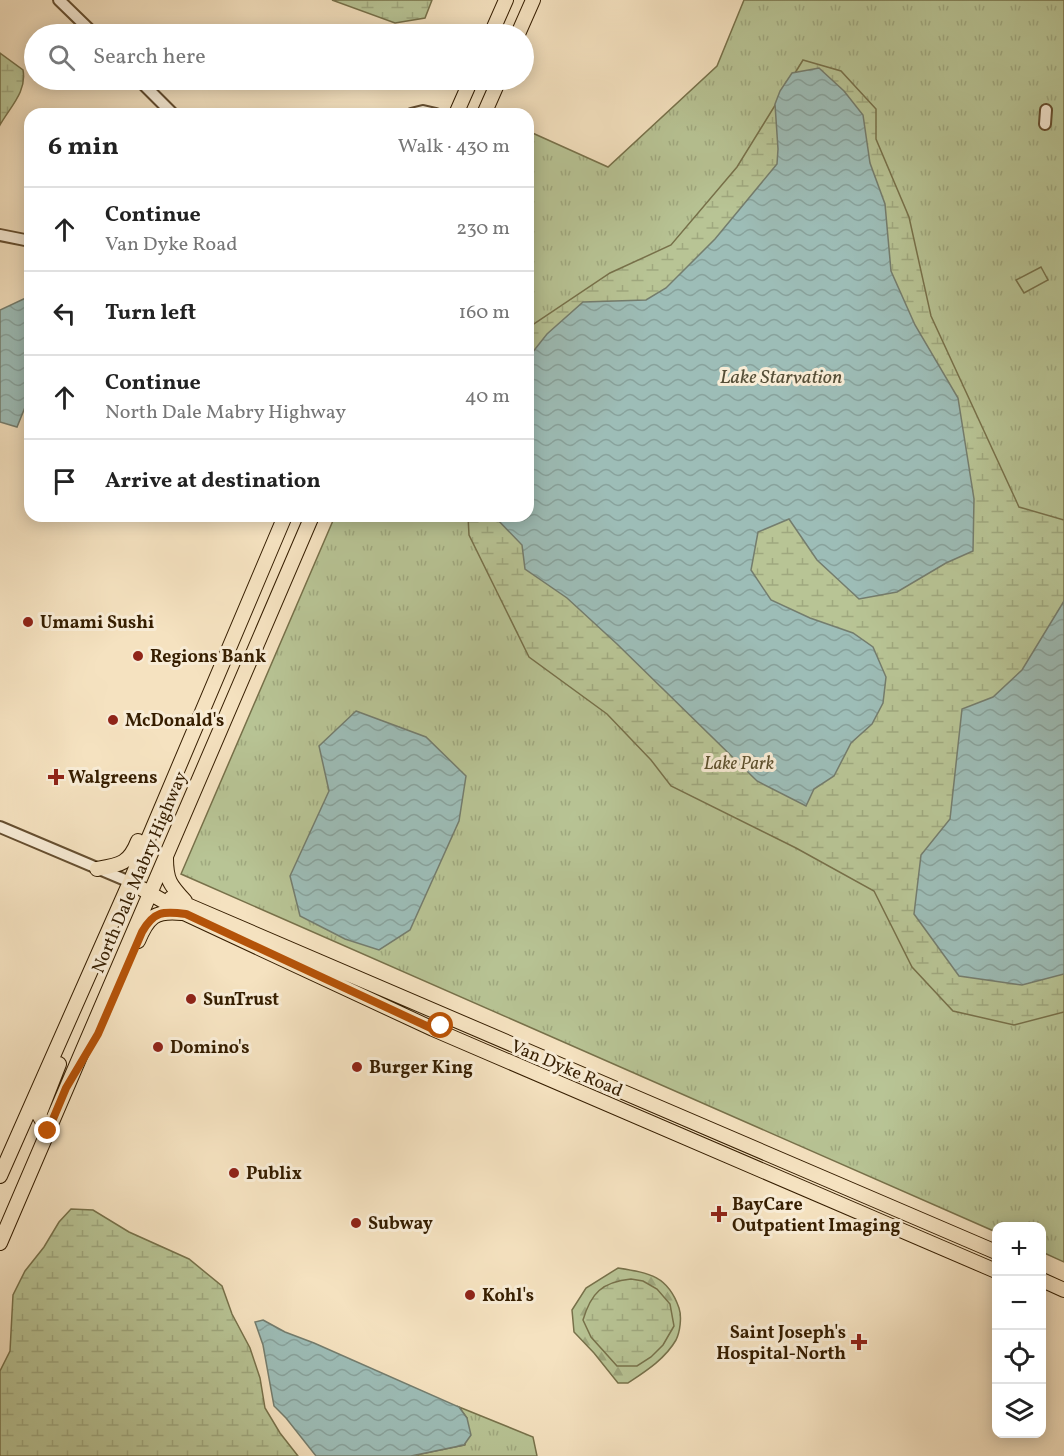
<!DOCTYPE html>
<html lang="en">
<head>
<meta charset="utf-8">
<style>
	:root { --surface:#fff; --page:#f6f6f6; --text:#222; --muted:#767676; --line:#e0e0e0 }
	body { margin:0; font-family:Vollkorn,serif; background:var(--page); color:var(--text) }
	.controls { position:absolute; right:18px; bottom:18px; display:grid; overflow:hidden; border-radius:12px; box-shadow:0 3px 15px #0003 }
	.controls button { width:54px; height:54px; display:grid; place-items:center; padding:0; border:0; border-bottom:2px solid var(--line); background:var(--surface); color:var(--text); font:30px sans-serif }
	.stop { position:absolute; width:18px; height:18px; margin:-14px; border:4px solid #b45309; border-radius:50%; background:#fff }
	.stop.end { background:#b45309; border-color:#fff; box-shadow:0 2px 6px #0008 }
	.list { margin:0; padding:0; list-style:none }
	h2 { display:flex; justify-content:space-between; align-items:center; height:78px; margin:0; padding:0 24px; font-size:26px }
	h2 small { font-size:20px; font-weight:400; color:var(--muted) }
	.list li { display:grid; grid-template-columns:39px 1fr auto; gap:18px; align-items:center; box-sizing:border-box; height:84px; padding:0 24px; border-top:2px solid var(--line) }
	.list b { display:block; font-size:22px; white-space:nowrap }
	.list p { margin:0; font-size:20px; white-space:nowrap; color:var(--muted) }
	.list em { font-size:20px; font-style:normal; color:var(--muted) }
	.icon { flex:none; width:33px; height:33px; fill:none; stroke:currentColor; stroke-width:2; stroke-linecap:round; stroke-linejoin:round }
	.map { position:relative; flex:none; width:1064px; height:1456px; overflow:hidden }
	.search { position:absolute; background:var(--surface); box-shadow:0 3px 15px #0003; left:24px; top:24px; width:510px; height:66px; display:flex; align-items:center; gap:15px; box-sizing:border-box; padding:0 21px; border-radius:33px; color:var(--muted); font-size:22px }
	.panel { position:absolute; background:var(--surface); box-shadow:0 3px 15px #0003; left:24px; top:108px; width:510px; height:414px; border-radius:18px }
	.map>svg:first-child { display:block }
	.grass { fill:url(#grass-tufts); stroke:#77714a; stroke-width:1.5 }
	.forest { fill:url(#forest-firs); stroke:#77714a; stroke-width:1.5 }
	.wetland { fill:url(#wetland-marsh); stroke:#77714a; stroke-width:1.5 }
	.pitch { fill:#b8c495; stroke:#77714a; stroke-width:1.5 }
	.water { fill:url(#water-waves); stroke:#747d6e; stroke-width:1.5 }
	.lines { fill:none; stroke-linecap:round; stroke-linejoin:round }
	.minor-casing { stroke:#664f30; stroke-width:14 }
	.major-casing { stroke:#361e00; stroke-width:16 }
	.minor { stroke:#f8ecd6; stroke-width:10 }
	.major { stroke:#f5e2c0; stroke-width:14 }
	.route { stroke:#b45309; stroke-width:8 }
	.poi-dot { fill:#8f2418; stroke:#f8ecd6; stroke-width:2 }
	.labels { text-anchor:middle; stroke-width:6; stroke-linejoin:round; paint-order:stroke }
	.poi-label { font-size:18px; font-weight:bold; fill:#361e00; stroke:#f8ecd6; text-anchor:start }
	.park-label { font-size:18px; font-style:italic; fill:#5d502d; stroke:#f8ecd6 }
	.street-label { font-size:18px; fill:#361e00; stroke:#f8ecd6 }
	.water-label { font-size:20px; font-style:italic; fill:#554e37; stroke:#f8ecd6 }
</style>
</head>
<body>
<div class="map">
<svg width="1064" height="1456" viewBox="0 0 1064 1456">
	<defs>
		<pattern id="grass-tufts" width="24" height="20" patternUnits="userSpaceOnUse" patternTransform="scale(1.5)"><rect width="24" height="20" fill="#b8c495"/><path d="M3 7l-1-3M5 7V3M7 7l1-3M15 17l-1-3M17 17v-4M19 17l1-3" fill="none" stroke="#9fa87f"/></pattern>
		<pattern id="forest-firs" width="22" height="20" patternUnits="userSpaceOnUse" patternTransform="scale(1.5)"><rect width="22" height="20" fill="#b8c495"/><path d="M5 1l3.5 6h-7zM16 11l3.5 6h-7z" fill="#9fa87f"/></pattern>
		<pattern id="wetland-marsh" width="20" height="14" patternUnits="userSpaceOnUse" patternTransform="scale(1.5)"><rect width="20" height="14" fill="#b8c495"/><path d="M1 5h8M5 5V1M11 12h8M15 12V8" fill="none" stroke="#9fa87f"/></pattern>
		<pattern id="water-waves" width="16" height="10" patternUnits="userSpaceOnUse" patternTransform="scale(1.5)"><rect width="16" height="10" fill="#9dbdb7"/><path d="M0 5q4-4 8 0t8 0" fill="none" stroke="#88a29c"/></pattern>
	</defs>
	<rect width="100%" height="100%" fill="#f5e2c0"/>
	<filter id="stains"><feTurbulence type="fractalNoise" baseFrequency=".00333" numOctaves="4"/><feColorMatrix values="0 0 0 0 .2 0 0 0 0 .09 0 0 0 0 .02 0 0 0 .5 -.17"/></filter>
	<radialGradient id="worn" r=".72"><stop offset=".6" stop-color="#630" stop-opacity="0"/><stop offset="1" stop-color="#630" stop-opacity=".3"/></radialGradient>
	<path class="grass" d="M744,0H1064V1262L1042,1252V1226H996V1232L181,874L335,516H528V131L608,167L717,66Z
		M459,1407L533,1437L537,1456H411L465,1445L467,1418Z"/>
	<path class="forest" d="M618,1268C650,1273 668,1276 679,1308C682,1317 680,1332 676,1340C665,1359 646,1371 628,1383H618L594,1353L574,1332L572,1310L586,1288Z"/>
	<path class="wetland" d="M332,0H432L425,18L395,23Z
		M0,53L23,70C27,92 10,107 0,125Z
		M803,60L841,71L876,109V139L909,217L931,316L1019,507L1064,520V1012L1014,1025L953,1011L912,967L874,891L796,848L671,786L651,760L607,714L529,657L469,535L468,516H528V328L610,273L671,245L737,167Z
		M71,1209L93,1210L129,1232L189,1259L222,1286L232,1314L250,1348L260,1378L265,1408L280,1433L298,1456H0V1371L10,1351L13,1295L25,1271L44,1247L59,1222Z
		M631,1279L643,1281L657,1289L670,1304L674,1326L663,1345L651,1357L637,1366H617L591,1337L583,1320C591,1293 602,1282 631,1279Z"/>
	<path class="pitch" d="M1041,267L1048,280L1024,293L1016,280Z"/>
	<path class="water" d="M819,68L844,91L863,115L870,163L885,204L891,271L915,325L958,398L974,499L973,551L946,563L897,592L859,599L817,560L789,519L758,532L751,570L771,600L810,618L853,633L873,647L886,677L883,703L872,724L851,743L834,776L814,789L806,806L757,781L617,644L567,598L525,569L522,545L494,516H528V358L547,334L583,302L646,300L666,288L715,239L777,164L778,149L775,104L780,91L792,73Z
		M30,296V395L17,427L0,422V310Z
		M1064,601V974L1022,985L959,976L914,914L921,855L950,819L962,709L993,697L1022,670Z
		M356,711L426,737L466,776L459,821L410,930L379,950L345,939L300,916L290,876L329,791L319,746Z
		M263,1320L285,1332L314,1343L459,1407L467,1418L471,1435L464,1445L411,1456H316L286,1418L274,1406L263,1345L255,1322Z"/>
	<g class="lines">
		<g class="minor-casing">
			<path id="minor" d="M59,0L94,34
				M139,80L173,114
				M411,114L423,111L436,114
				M1045,124L1046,110
				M0,235L30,241
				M0,827L130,882"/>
		</g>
		<g class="major-casing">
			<path id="major" d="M491,34L506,0
				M518,34L533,0
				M456,114L471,80
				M484,114L499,80
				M166,858C166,880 170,885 185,901
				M97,869C120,865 129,864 138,841
				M130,882L186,914L433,1029L996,1271
				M171,898L996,1252
				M138,941C148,917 155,910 182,913
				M48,1131L39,1115L59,1064
				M0,1176L130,882L285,516
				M0,1243L312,516
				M1042,1280L1064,1290"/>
		</g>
		<use href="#minor" class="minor"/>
		<use href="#major" class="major"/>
	</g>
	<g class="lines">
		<path class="route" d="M48,1131L66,1088L98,1034L142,932C154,911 163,911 186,914L433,1029L441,1026"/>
	</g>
	<g class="poi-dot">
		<circle cx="28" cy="622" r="6"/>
		<circle cx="138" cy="656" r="6"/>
		<circle cx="113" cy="720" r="6"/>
		<path d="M53 768h6v6h6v6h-6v6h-6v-6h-6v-6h6z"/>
		<circle cx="191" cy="999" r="6"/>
		<circle cx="158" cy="1047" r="6"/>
		<circle cx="357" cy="1067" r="6"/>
		<circle cx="234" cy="1173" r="6"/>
		<path d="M716 1205h6v6h6v6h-6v6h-6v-6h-6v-6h6z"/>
		<circle cx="356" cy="1223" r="6"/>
		<circle cx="470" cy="1295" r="6"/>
		<path d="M856 1333h6v6h6v6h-6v6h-6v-6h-6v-6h6z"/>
	</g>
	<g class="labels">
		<g class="poi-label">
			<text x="40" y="628">Umami Sushi</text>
			<text x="150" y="662">Regions Bank</text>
			<text x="125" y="726">McDonald's</text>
			<text x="68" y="783">Walgreens</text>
			<text x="203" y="1005">SunTrust</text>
			<text x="170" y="1053">Domino's</text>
			<text x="369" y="1073">Burger King</text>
			<text x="246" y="1179">Publix</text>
			<text x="732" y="1210">BayCare<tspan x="732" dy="21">Outpatient Imaging</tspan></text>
			<text x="368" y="1229">Subway</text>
			<text x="482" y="1301">Kohl's</text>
			<text x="846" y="1338" text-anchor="end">Saint Joseph's<tspan x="846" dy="21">Hospital-North</tspan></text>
		</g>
		<g class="park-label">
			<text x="739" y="769">Lake Park</text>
		</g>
		<g class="street-label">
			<text transform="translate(139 872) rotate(-67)" y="6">North Dale Mabry Highway</text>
			<text transform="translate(567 1068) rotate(23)" y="6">Van Dyke Road</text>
		</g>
		<g class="water-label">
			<text x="781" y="383">Lake Starvation</text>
		</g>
	</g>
	<rect width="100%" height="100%" filter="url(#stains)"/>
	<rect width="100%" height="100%" fill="url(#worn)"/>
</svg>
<div class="controls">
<button>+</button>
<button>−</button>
<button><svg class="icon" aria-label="locate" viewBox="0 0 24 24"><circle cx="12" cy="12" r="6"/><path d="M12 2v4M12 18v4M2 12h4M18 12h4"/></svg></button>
<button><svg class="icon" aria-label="layers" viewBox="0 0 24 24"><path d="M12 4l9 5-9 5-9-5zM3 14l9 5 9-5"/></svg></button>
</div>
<div class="stop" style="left:441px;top:1026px"></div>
<div class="stop end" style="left:48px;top:1131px"></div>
<div class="search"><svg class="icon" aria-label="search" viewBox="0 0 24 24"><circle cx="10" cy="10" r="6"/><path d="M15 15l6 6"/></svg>Search here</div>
<section class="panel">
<h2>6 min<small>Walk · 430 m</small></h2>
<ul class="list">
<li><svg class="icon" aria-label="ahead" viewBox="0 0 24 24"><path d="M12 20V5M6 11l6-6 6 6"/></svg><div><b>Continue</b><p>Van Dyke Road</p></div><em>230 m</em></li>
<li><svg class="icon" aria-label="left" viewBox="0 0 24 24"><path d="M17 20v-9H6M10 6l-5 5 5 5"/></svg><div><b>Turn left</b></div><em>160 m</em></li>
<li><svg class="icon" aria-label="ahead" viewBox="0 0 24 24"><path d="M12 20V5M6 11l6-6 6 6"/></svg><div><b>Continue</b><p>North Dale Mabry Highway</p></div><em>40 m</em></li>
<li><svg class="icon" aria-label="arrive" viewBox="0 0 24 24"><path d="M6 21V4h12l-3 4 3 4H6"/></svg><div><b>Arrive at destination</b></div></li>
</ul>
</section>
</div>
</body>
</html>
